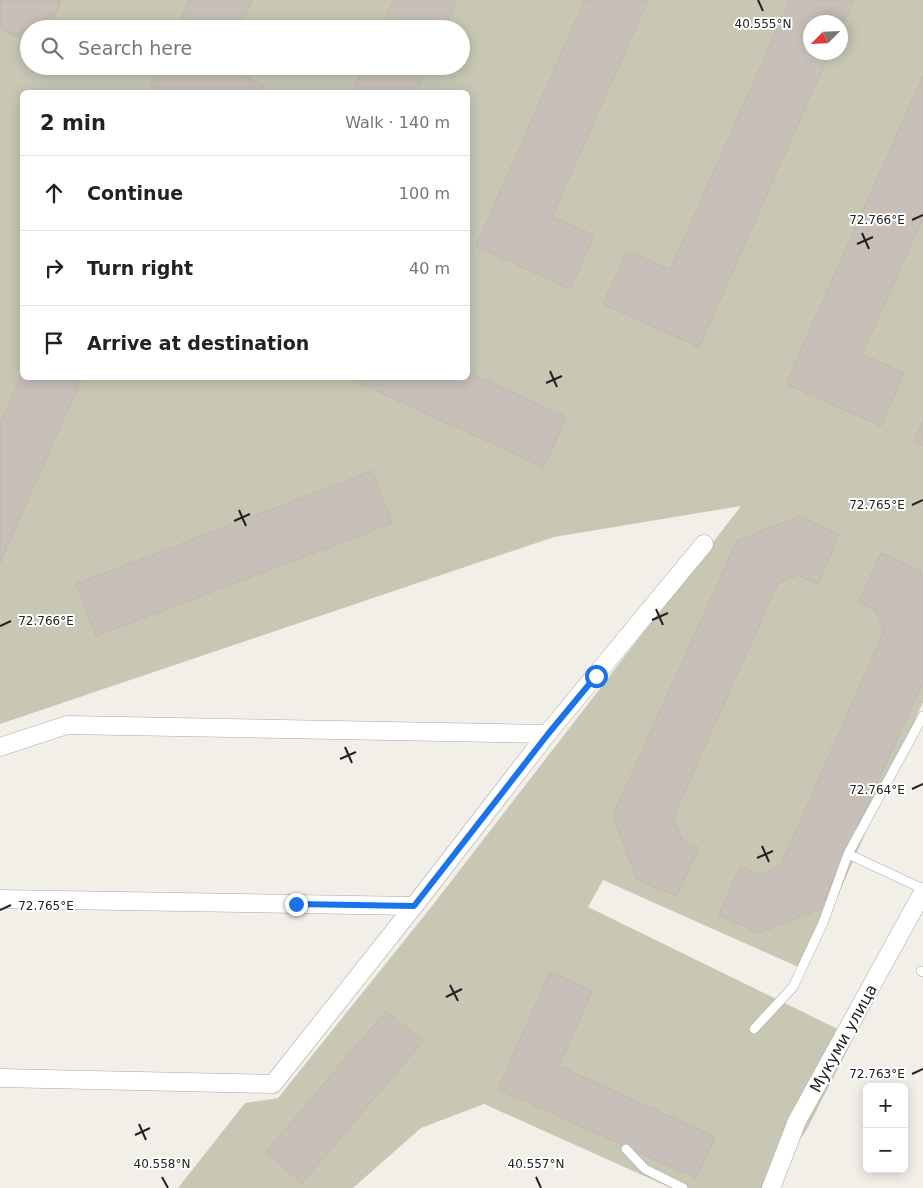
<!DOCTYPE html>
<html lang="en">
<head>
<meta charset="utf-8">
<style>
	:root { --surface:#fff; --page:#f6f6f6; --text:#222; --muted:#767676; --line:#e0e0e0 }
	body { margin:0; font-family:"DejaVu Sans",sans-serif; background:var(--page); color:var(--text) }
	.controls { position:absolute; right:15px; bottom:15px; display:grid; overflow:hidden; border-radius:8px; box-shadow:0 2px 12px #0003 }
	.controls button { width:45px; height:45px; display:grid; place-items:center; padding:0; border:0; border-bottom:1px solid var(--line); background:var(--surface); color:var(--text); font:25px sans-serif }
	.compass { position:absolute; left:803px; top:15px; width:45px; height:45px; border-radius:50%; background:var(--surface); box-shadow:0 2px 12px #0003; rotate:246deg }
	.stop { position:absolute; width:15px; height:15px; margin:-11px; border:4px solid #1a73e8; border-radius:50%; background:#fff }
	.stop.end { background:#1a73e8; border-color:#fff; box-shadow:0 1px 5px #0008 }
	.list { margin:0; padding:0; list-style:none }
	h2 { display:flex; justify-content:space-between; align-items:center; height:65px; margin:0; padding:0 20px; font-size:21px }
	h2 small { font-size:16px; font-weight:400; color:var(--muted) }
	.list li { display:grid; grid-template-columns:32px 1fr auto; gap:15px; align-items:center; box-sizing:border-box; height:75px; padding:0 20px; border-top:1px solid var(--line) }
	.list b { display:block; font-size:19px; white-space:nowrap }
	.list em { font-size:16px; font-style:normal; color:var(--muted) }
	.icon { flex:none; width:28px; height:28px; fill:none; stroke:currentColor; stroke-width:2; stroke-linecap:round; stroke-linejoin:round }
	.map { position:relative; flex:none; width:923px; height:1188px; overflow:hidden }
	.search { position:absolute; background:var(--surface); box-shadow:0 2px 12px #0003; left:20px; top:20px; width:450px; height:55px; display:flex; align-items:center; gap:12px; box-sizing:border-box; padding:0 18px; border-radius:28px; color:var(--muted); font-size:19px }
	.panel { position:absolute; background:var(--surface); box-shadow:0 2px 12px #0003; left:20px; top:90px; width:450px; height:290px; border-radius:8px }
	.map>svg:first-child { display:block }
	.construction { fill:#c7c7b4; fill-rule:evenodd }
	.building { fill:#c7bfb8; stroke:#c4b6ab }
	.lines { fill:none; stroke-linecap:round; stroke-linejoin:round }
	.lane-casing { stroke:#a9a9a9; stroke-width:10 }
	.street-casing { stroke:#a9a9a9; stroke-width:19 }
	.lane { stroke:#fff; stroke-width:9 }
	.street { stroke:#fff; stroke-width:18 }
	.route { stroke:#1a73e8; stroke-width:6 }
	.ticks { fill:none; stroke:#222; stroke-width:2 }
	.labels { text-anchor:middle; stroke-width:4; stroke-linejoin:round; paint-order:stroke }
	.street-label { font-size:16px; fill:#222; stroke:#fff }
	.ticks-label { font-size:12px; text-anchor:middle; fill:#222; stroke:#fff; stroke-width:4; stroke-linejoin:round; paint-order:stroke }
</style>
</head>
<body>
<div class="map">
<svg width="923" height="1188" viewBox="0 0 923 1188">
	<rect width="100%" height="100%" fill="#f2efe9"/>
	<path class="construction" d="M0,0H923V702L805,970L603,880L588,907L854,1037L807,1129L766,1188H671L484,1104L421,1128L353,1188H178L245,1103L278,1098L432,906L741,506L554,537L0,724ZM810,22H840V52H810ZM29,29H461V66H29ZM22,92H468V378H22Z"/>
	<path class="building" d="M0,0H61L51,24L47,29H29V39H22L0,29Z
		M0,0H58L59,4L58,10L53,14L19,33L14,34L5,29L0,21Z
		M189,0H252L239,29H176Z
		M394,0H457L444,29H381Z
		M585,0H648L552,217L594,235L570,289L476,246Z
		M790,0H854L840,29V22H810V52H830L699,347L603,304L627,251L670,270Z
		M159,66H223L264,86L261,92H148Z
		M364,66H428L416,92H353Z
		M923,76V218L862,354L904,373L881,426L786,384Z
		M468,372L566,417L544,467L348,378H468Z
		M22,373V378H82L0,563V424Z
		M923,421V446L914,442Z
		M372,471L392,523L96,636L76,584Z
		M799,516L839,535L818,584L798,575L778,583L673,818L682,839L699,848L676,896L637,879L613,815L737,541Z
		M881,553L920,571L923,578V682L820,909L759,933L719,915L740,866L760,874L780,867L884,631L875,610L859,602Z
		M550,972L592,991L559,1066L715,1137L696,1178L498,1089Z
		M386,1011L423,1041L302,1183L266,1152Z"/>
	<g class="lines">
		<g class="lane-casing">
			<path id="lane" d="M848,854L923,716
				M921,971L923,972
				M754,1029L793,987L823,923L848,854L923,889
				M626,1149L645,1169L683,1188"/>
		</g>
		<g class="street-casing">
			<path id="street" d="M0,747L67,725L547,734
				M0,899L414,906
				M0,1078L273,1084L414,906L547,734L704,544
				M771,1188L797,1121L923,892"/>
		</g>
		<use href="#lane" class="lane"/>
		<use href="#street" class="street"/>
	</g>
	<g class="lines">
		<path class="route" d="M296,904L414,906L548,734L596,676"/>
	</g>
	<path class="ticks" d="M758,0L763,11M912,220L923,215M862,233L869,249M857,244L873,237M550,371L557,387M546,383L562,376M912,505L923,500M239,510L246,526M234,521L250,514M656,609L663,625M652,620L668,613M0,626L11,621M345,747L352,763M340,759L356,752M912,789L923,784M762,846L769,862M757,858L773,851M0,910L11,905M450,985L458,1001M446,997L462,989M912,1074L923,1069M139,1124L146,1140M135,1135L150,1128M162,1177L168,1188M536,1177L541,1188"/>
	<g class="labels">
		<g class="street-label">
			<text transform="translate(843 1038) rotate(-61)" y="6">Мукуми улица</text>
		</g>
	</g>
	<g class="ticks-label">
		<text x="763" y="28">40.555°N</text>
		<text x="877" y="224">72.766°E</text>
		<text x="877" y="509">72.765°E</text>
		<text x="46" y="625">72.766°E</text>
		<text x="877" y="794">72.764°E</text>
		<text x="46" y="910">72.765°E</text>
		<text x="877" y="1078">72.763°E</text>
		<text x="162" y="1168">40.558°N</text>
		<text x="536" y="1168">40.557°N</text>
	</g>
</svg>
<div class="controls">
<button>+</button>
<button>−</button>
</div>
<svg class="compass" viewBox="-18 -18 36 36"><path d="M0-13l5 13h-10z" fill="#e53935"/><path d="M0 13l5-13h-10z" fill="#767676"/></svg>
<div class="stop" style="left:596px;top:676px"></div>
<div class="stop end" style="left:296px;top:904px"></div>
<div class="search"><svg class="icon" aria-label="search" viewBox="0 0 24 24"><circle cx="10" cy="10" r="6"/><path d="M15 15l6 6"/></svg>Search here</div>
<section class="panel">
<h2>2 min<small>Walk · 140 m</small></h2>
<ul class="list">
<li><svg class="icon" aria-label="ahead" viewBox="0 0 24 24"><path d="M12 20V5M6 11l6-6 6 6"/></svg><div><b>Continue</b></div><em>100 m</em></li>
<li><svg class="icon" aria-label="right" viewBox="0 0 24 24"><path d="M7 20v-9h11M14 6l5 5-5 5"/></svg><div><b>Turn right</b></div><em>40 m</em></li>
<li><svg class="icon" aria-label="arrive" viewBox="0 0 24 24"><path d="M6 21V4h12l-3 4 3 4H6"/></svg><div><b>Arrive at destination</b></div></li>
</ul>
</section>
</div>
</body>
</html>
